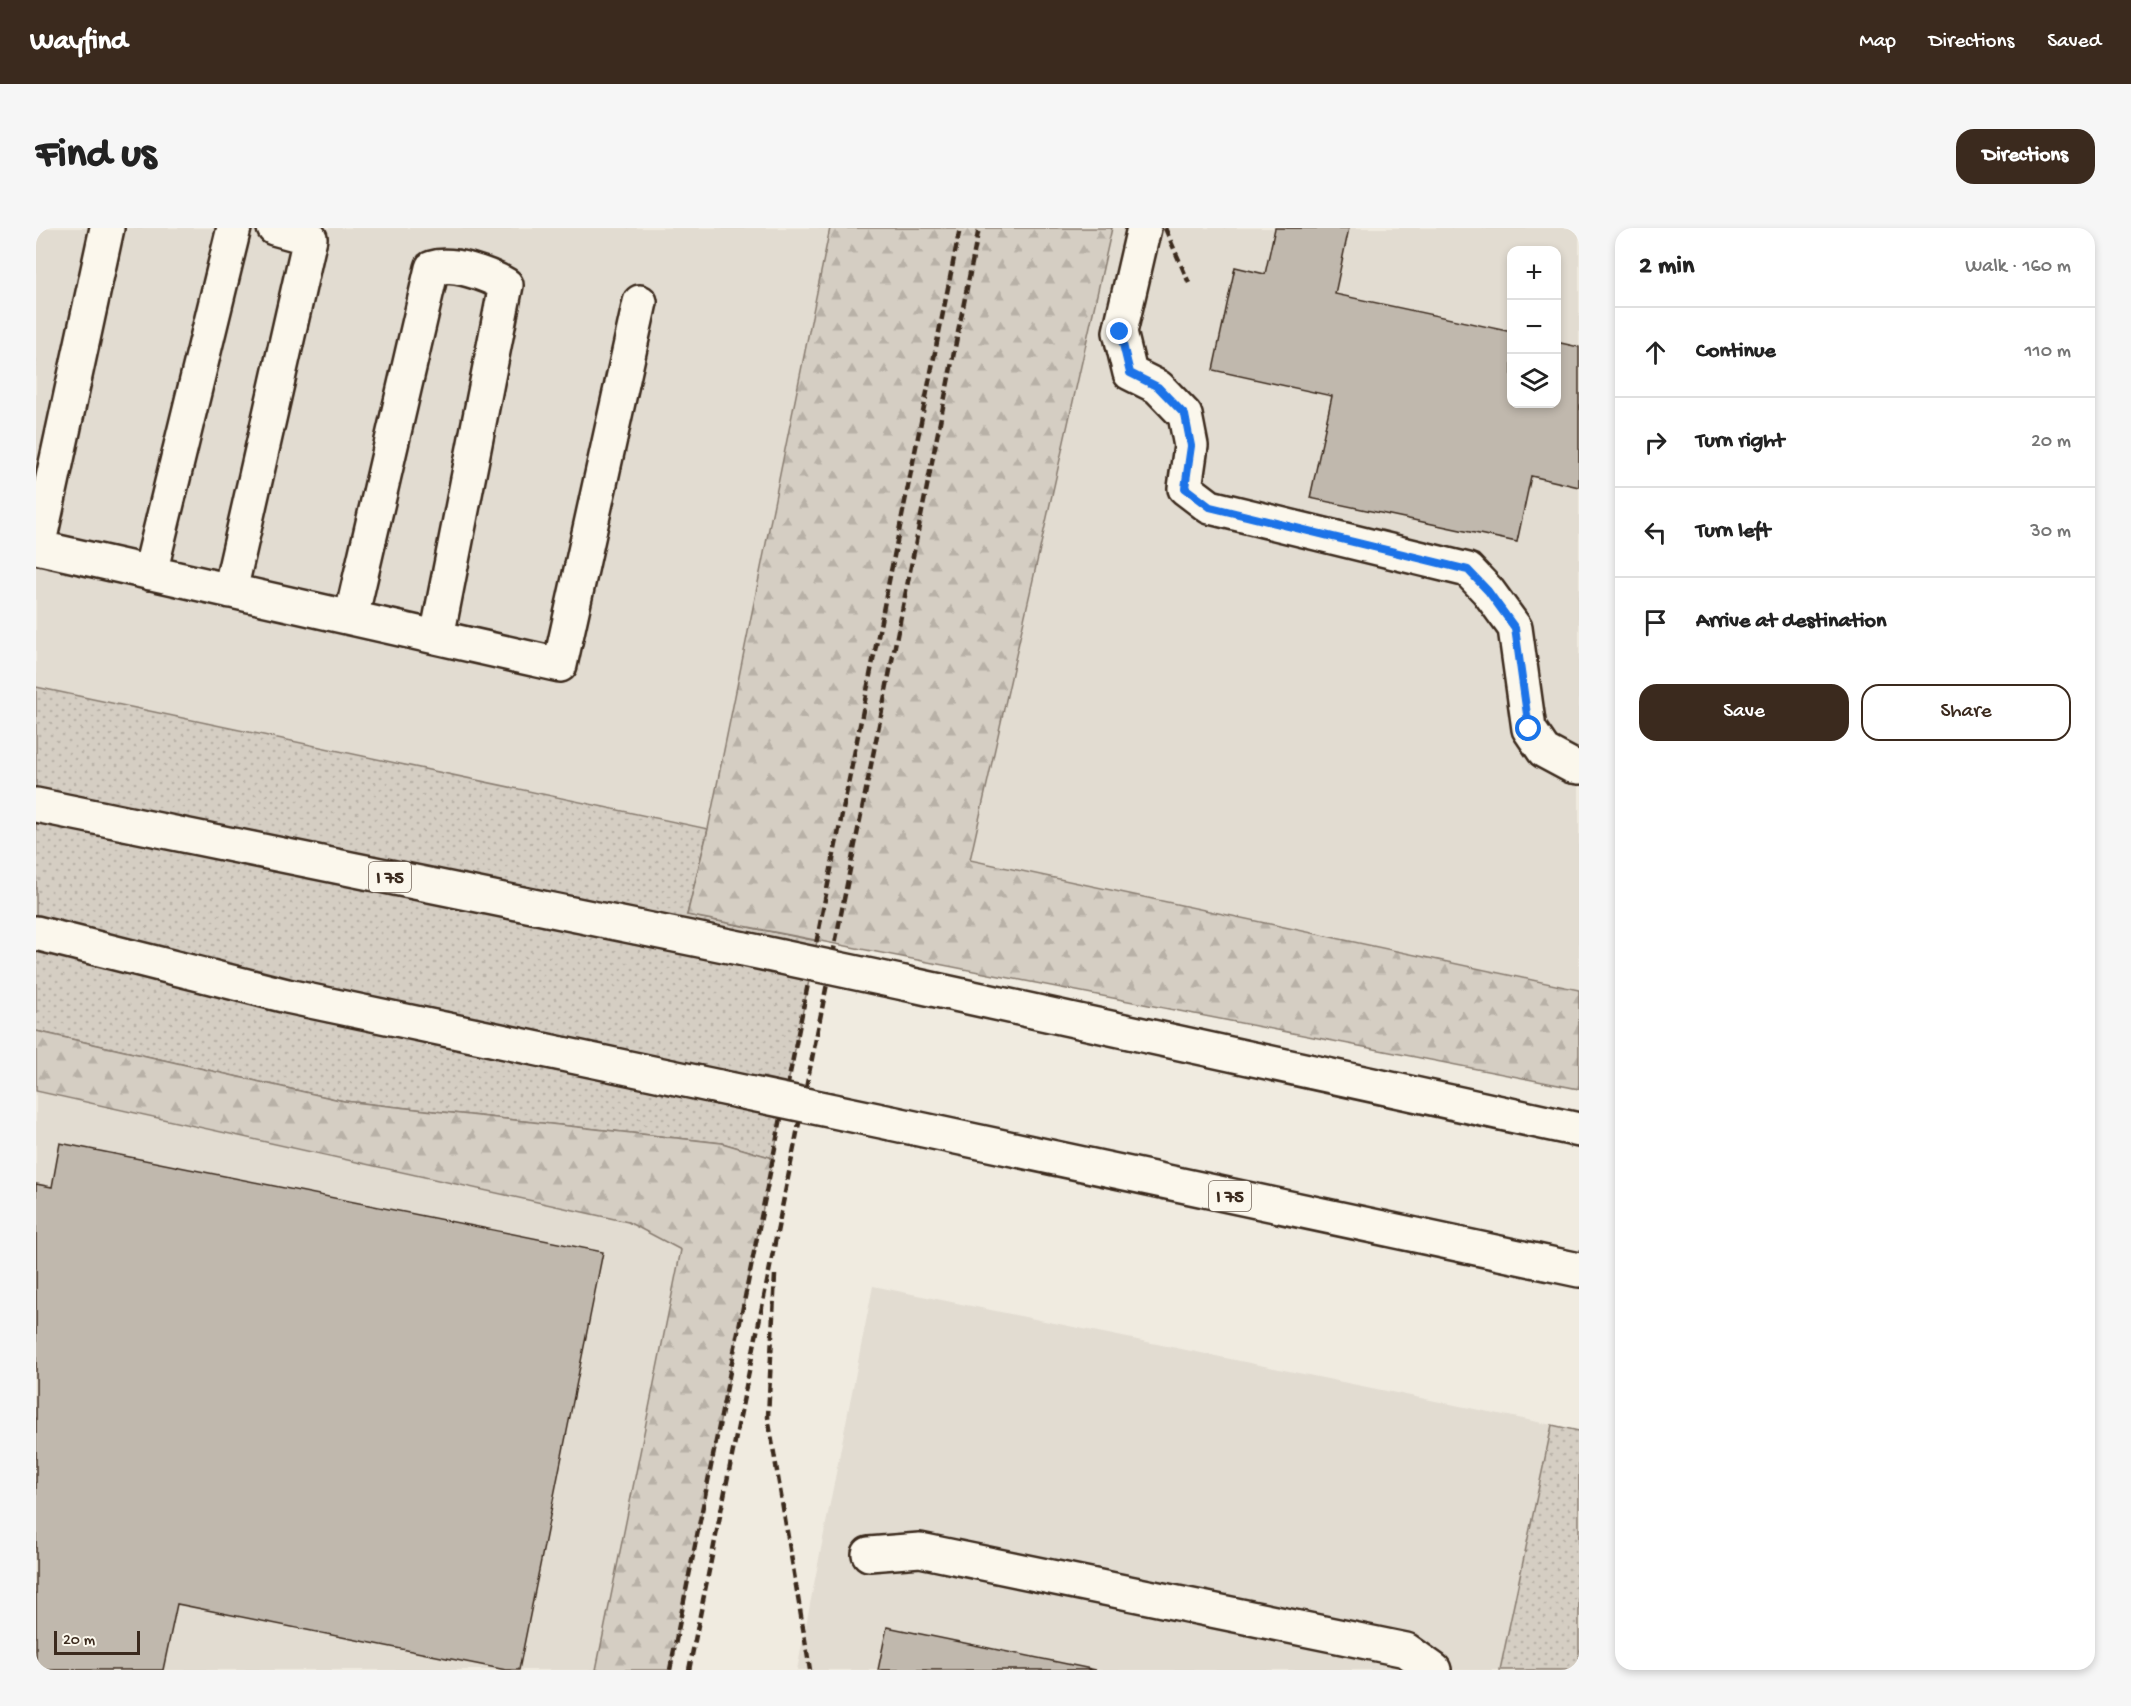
<!DOCTYPE html>
<html lang="en">
<head>
<meta charset="utf-8">
<style>
	:root { --surface:#fff; --page:#f6f6f6; --text:#222; --muted:#767676; --line:#e0e0e0; --accent:#3b2a1e }
	body { margin:0; font-family:"Gochi Hand",sans-serif; background:var(--page); color:var(--text) }
	.controls { position:absolute; right:18px; top:18px; display:grid; overflow:hidden; border-radius:12px; box-shadow:0 3px 9px #0003 }
	.controls button { width:54px; height:54px; display:grid; place-items:center; padding:0; border:0; border-bottom:2px solid var(--line); background:var(--surface); color:var(--text); font:30px sans-serif }
	.scale { position:absolute; left:18px; bottom:15px; width:86px; box-sizing:border-box; padding-left:6px; border:3px solid #3b2a1e; border-top:0; font-size:16px; line-height:21px; white-space:nowrap; color:#3b2a1e; -webkit-text-stroke:4px #fbf7ec; paint-order:stroke }
	.stop { position:absolute; width:18px; height:18px; margin:-14px; border:4px solid #1a73e8; border-radius:50%; background:#fff }
	.stop.end { background:#1a73e8; border-color:#fff; box-shadow:0 2px 6px #0008 }
	.list { margin:0; padding:0; list-style:none }
	h2 { display:flex; justify-content:space-between; align-items:center; height:78px; margin:0; padding:0 24px; font-size:26px }
	h2 small { font-size:20px; font-weight:400; color:var(--muted) }
	.list li { display:grid; grid-template-columns:39px 1fr auto; gap:18px; align-items:center; box-sizing:border-box; height:90px; padding:0 24px; border-top:2px solid var(--line) }
	.list b { display:block; font-size:22px; white-space:nowrap }
	.list em { font-size:20px; font-style:normal; color:var(--muted) }
	.actions { display:flex; gap:12px; padding:18px 24px }
	.actions a { flex:1; padding:14px 0; border:2px solid var(--accent); border-radius:18px; text-align:center; font-size:21px; color:var(--accent) }
	.actions .main { background:var(--accent); color:#fff }
	.icon { flex:none; width:33px; height:33px; fill:none; stroke:currentColor; stroke-width:2; stroke-linecap:round; stroke-linejoin:round }
	.map { position:relative; flex:none; width:1543px; height:1442px; overflow:hidden; border-radius:18px }
	header { display:flex; align-items:center; gap:36px; box-sizing:border-box; height:84px; padding:0 30px; background:var(--accent); color:#fff }
	header strong { font-size:28px }
	nav { display:flex; gap:33px; margin-inline-start:auto; font-size:21px }
	.intro { display:flex; align-items:center; justify-content:space-between; box-sizing:border-box; height:144px; padding:0 36px }
	h1 { margin:0; font-size:42px }
	.button { padding:15px 27px; border-radius:18px; background:var(--accent); color:#fff; font-size:21px; font-weight:700 }
	main { display:flex; gap:36px; padding:0 36px }
	aside { flex:1; background:var(--surface); border-radius:18px; box-shadow:0 3px 9px #0003 }
	.map>svg:first-child { display:block }
	.built { fill:#e2dcd1; fill-rule:evenodd }
	.grass { fill:url(#grass-dots); stroke:#887c70; stroke-width:1.5 }
	.forest { fill:url(#forest-firs); stroke:#887c70; stroke-width:1.5 }
	.building { fill:#c0b8ad; stroke:#3b2a1e; stroke-width:1.5 }
	.lines { fill:none; stroke-linecap:round; stroke-linejoin:round }
	.minor-casing { stroke:#3b2a1e; stroke-width:38 }
	.highway-casing { stroke:#3b2a1e; stroke-width:38 }
	.minor { stroke:#fbf7ec; stroke-width:33 }
	.highway { stroke:#fbf7ec; stroke-width:33 }
	.rail { stroke:#3b2a1e; stroke-width:4.5; stroke-dasharray:9 4.5; stroke-linecap:butt }
	.highway-bridge-casing { stroke:#3b2a1e; stroke-width:38; stroke-linecap:butt }
	.highway-bridge { stroke:#fbf7ec; stroke-width:33 }
	.route { stroke:#1a73e8; stroke-width:8 }
	.labels { text-anchor:middle; stroke-width:4.5; stroke-linejoin:round; paint-order:stroke }
	.shield { fill:#fbf7ec; stroke:#75685c; stroke-width:1.5 }
	.shield-label { font-size:18px; font-weight:bold; fill:#3b2a1e }
</style>
</head>
<body>
<header>
<strong>Wayfind</strong>
<nav><a>Map</a><a>Directions</a><a>Saved</a></nav>
</header>
<div class="intro"><h1>Find us</h1><a class="button">Directions</a></div>
<main>
<div class="map">
<svg width="1543" height="1442" viewBox="0 0 1543 1442">
	<defs>
		<pattern id="grass-dots" width="8" height="8" patternUnits="userSpaceOnUse" patternTransform="scale(1.5)"><rect width="8" height="8" fill="#d5cec3"/><path d="M2 2h.1M6 6h.1" fill="none" stroke="#b8b1a7" stroke-width="1.8" stroke-linecap="round"/></pattern>
		<pattern id="forest-firs" width="22" height="20" patternUnits="userSpaceOnUse" patternTransform="scale(1.5)"><rect width="22" height="20" fill="#d5cec3"/><path d="M5 1l3.5 6h-7zM16 11l3.5 6h-7z" fill="#b8b1a7"/></pattern>
	</defs>
	<rect width="100%" height="100%" fill="#f0ebe0"/>
	<filter id="ink" filterUnits="userSpaceOnUse"><feTurbulence type="fractalNoise" baseFrequency=".0167" numOctaves="2"/><feDisplacementMap in="SourceGraphic" scale="12" xChannelSelector="R" yChannelSelector="G"/><feConvolveMatrix kernelMatrix="1 2 1 2 8 2 1 2 1" color-interpolation-filters="sRGB"/></filter>
	<g filter="url(#ink)">
		<path class="built" d="M0,0H794L672,601L0,459Z
			M1076,0H1543V762L933,632ZM1476,22H1520V176H1476Z
			M0,863L592,994L645,1022L560,1442H0Z
			M837,1058L1516,1197L1464,1442H761Z"/>
		<path class="grass" d="M0,459L672,601L651,687L781,713L737,930L686,915L308,873L0,803Z
			M1516,1197L1543,1203V1442H1464Z"/>
		<path class="forest" d="M794,0H1076L934,632L1543,762V861L651,687L672,601Z
			M0,803L308,873L686,915L737,930L634,1442H560L645,1022L592,994L0,863Z"/>
		<path class="building" d="M1239,0H1313L1299,66L1476,104V176H1520V114L1543,119V259L1495,248L1481,314L1274,270L1296,168L1177,142L1199,39L1229,46Z
			M24,915L567,1024L483,1442H470L141,1376L127,1442H0V956L16,959Z
			M851,1399L1060,1442H842Z"/>
		<g class="lines">
			<g class="minor-casing">
				<path id="minor" d="M1108,0L1084,104L1094,145L1122,159L1149,187L1155,218L1149,260L1174,279L1432,342L1452,363L1479,400L1493,501L1508,523L1536,538L1543,539
					M0,319L524,437L604,74
					M2,319L71,0
					M114,345L198,0
					M194,363L274,10L238,0
					M315,390L396,40C417,34 451,46 470,57L401,409
					M833,1326L884,1322L1370,1422L1398,1442"/>
			</g>
			<g class="highway-casing">
				<path id="highway" d="M0,577L708,721
					M0,705L251,768L683,859
					M868,755L1543,902
					M855,895L1543,1042"/>
			</g>
			<use href="#minor" class="minor"/>
			<use href="#highway" class="highway"/>
			<path class="rail" d="M1129,0L1153,55
				M739,1047L732,1189L774,1442
				M634,1442L924,0
				M653,1442L943,0"/>
			<g class="highway-bridge-casing">
				<path id="highway-bridge" d="M708,721L868,755
					M683,859L855,895"/>
			</g>
			<use href="#highway-bridge" class="highway-bridge"/>
		</g>
	</g>
	<g class="lines" filter="url(#ink)">
		<path class="route" d="M1084,104L1094,145L1122,159L1149,187L1155,218L1149,260L1174,279L1432,342L1452,363L1479,400L1493,501"/>
	</g>
	<g class="labels">
		<g class="shield">
			<rect x="333" y="634" width="42" height="30" rx="4.5"/>
			<rect x="1173" y="953" width="42" height="30" rx="4.5"/>
		</g>
		<g class="shield-label">
			<text x="354" y="655">I 75</text>
			<text x="1194" y="974">I 75</text>
		</g>
	</g>
</svg>
<div class="controls">
<button>+</button>
<button>−</button>
<button><svg class="icon" aria-label="layers" viewBox="0 0 24 24"><path d="M12 4l9 5-9 5-9-5zM3 14l9 5 9-5"/></svg></button>
</div>
<div class="scale">20 m</div>
<div class="stop" style="left:1493px;top:501px"></div>
<div class="stop end" style="left:1084px;top:104px"></div>
</div>
<aside>
<h2>2 min<small>Walk · 160 m</small></h2>
<ul class="list">
<li><svg class="icon" aria-label="ahead" viewBox="0 0 24 24"><path d="M12 20V5M6 11l6-6 6 6"/></svg><div><b>Continue</b></div><em>110 m</em></li>
<li><svg class="icon" aria-label="right" viewBox="0 0 24 24"><path d="M7 20v-9h11M14 6l5 5-5 5"/></svg><div><b>Turn right</b></div><em>20 m</em></li>
<li><svg class="icon" aria-label="left" viewBox="0 0 24 24"><path d="M17 20v-9H6M10 6l-5 5 5 5"/></svg><div><b>Turn left</b></div><em>30 m</em></li>
<li><svg class="icon" aria-label="arrive" viewBox="0 0 24 24"><path d="M6 21V4h12l-3 4 3 4H6"/></svg><div><b>Arrive at destination</b></div></li>
</ul>
<div class="actions"><a class="main">Save</a><a>Share</a></div>
</aside>
</main>
</body>
</html>
